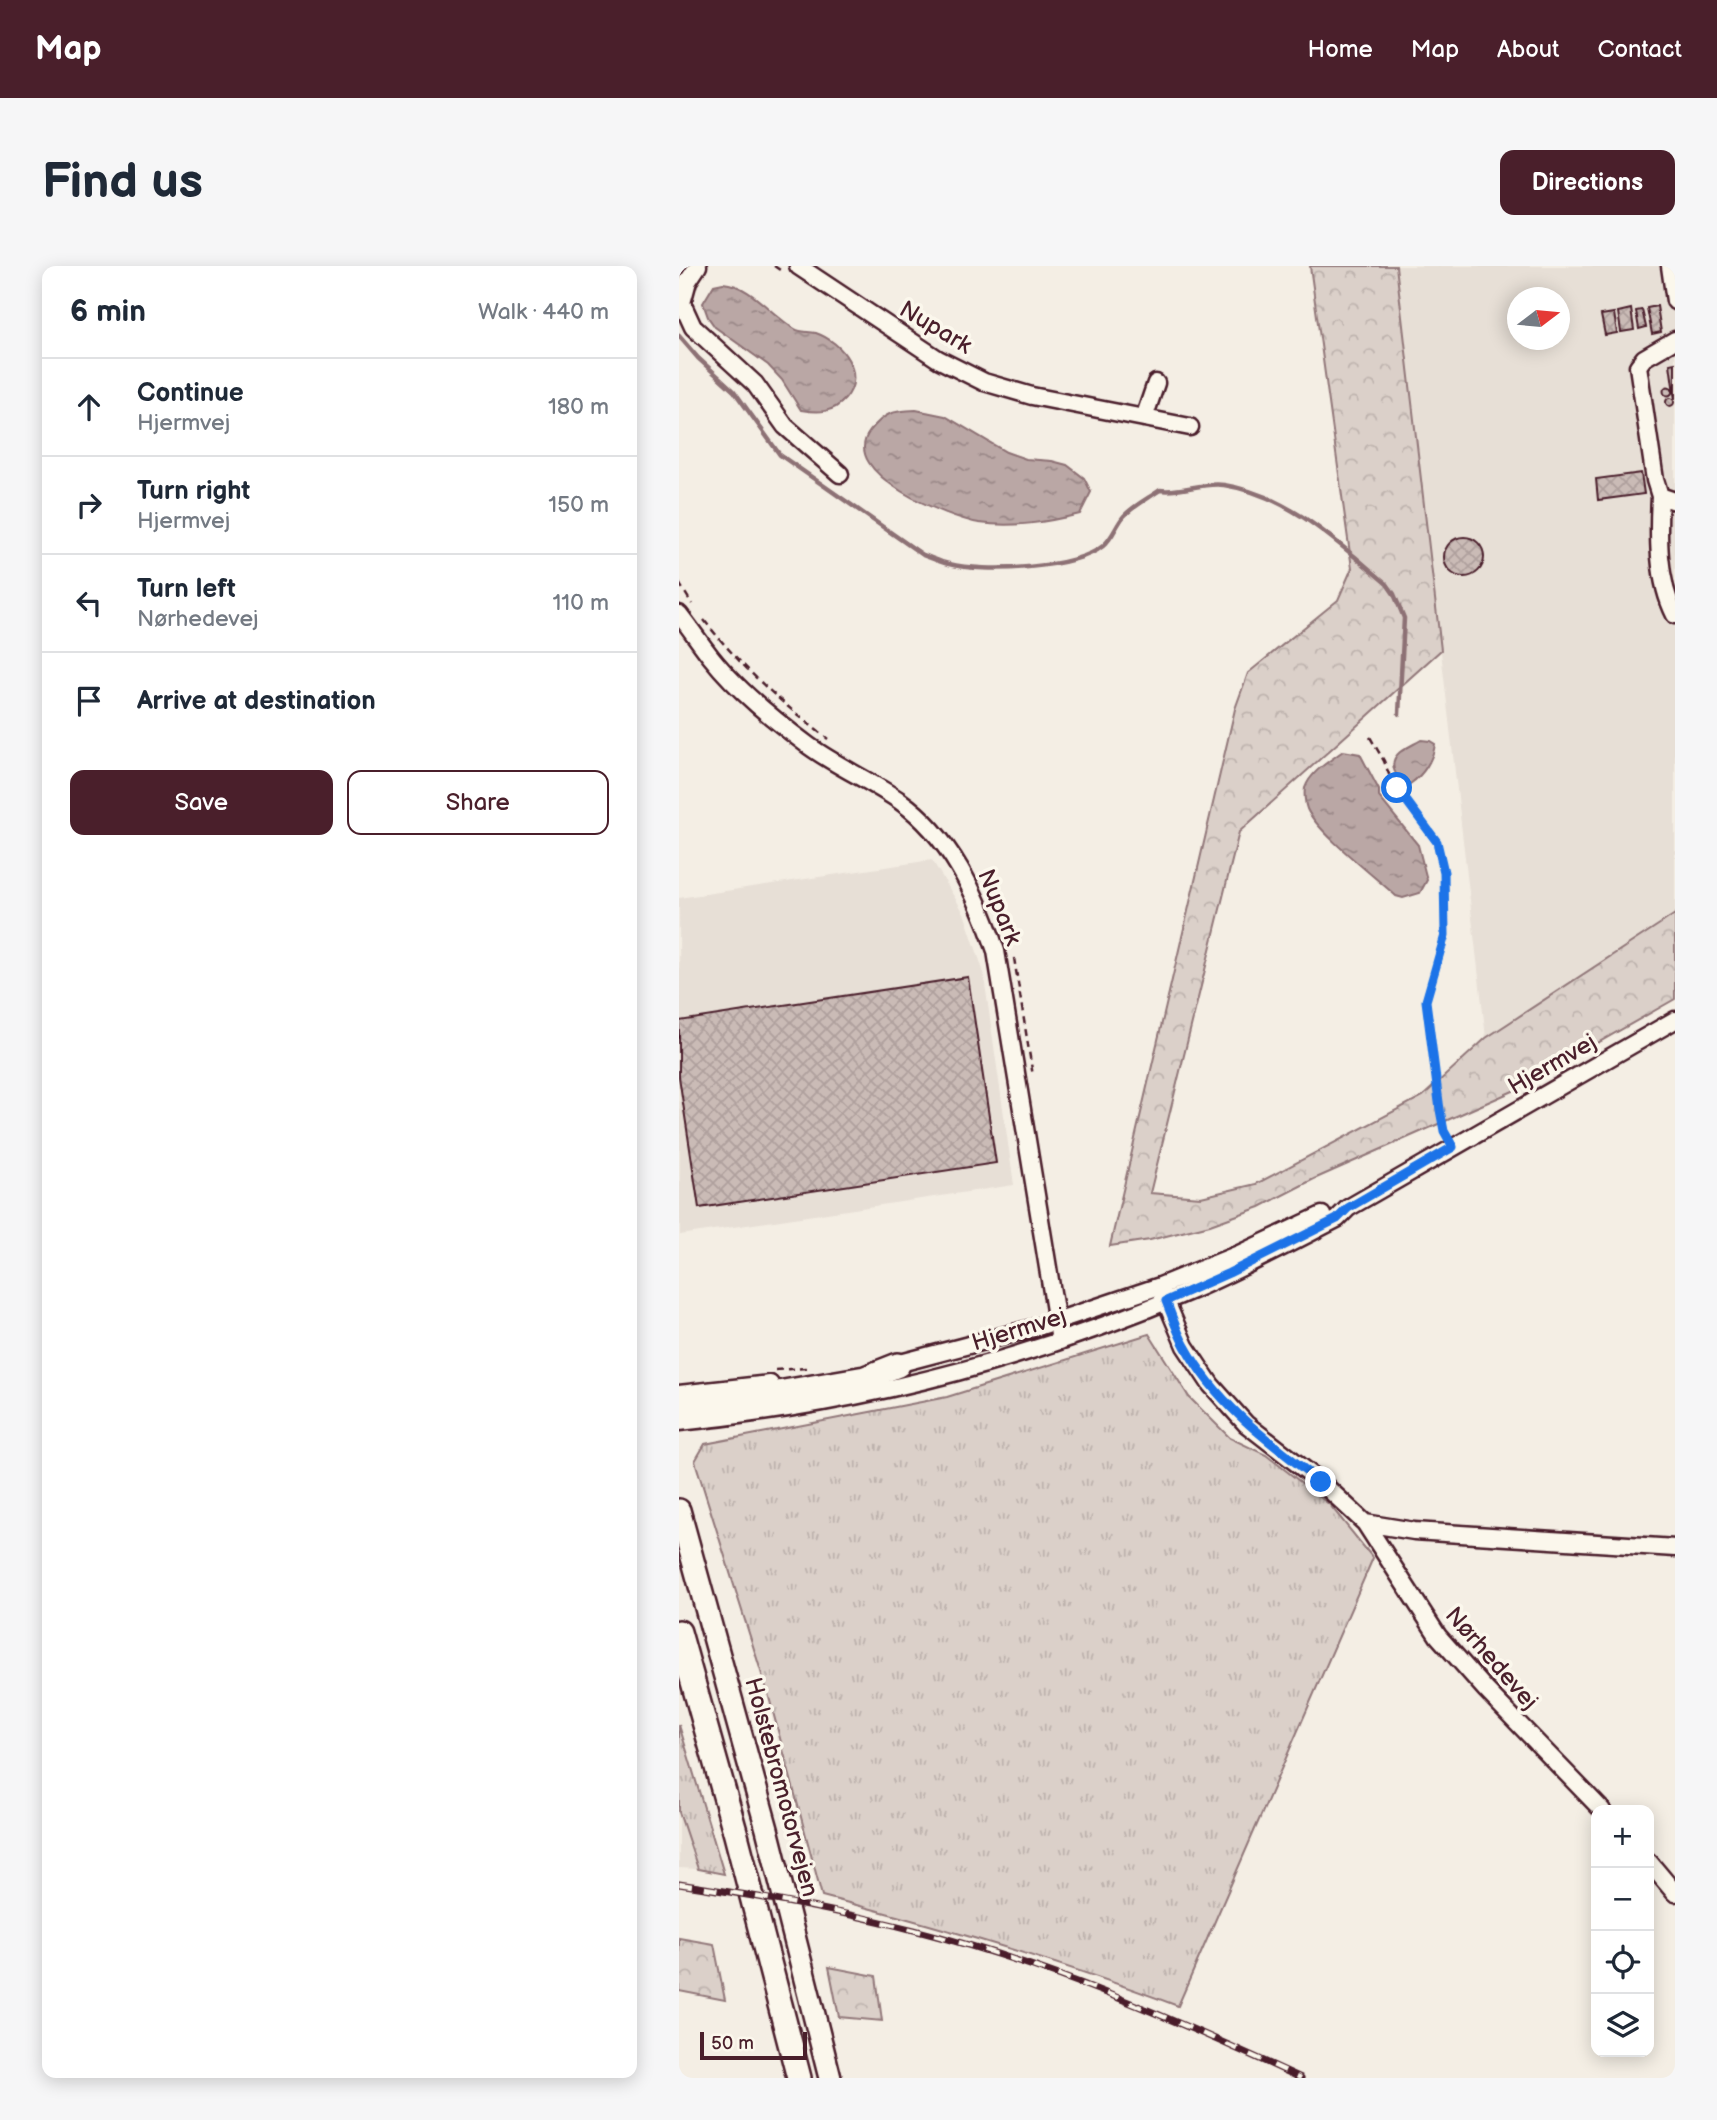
<!DOCTYPE html>
<html lang="en">
<head>
<meta charset="utf-8">
<style>
	:root { --surface:#fff; --page:#f6f6f7; --text:#1f2937; --muted:#747a83; --line:#e0e1e3; --accent:#4a1f2b }
	body { margin:0; font-family:"Balsamiq Sans",sans-serif; background:var(--page); color:var(--text) }
	.controls { position:absolute; right:21px; bottom:21px; display:grid; overflow:hidden; border-radius:14px; box-shadow:0 4px 18px #0003 }
	.controls button { width:63px; height:63px; display:grid; place-items:center; padding:0; border:0; border-bottom:2px solid var(--line); background:var(--surface); color:var(--text); font:35px sans-serif }
	.compass { position:absolute; left:828px; top:21px; width:63px; height:63px; border-radius:50%; background:var(--surface); box-shadow:0 4px 18px #0003; rotate:74deg }
	.scale { position:absolute; left:21px; bottom:18px; width:107px; box-sizing:border-box; padding-left:7px; border:4px solid #4a1f2b; border-top:0; font-size:19px; line-height:24px; white-space:nowrap; color:#4a1f2b; -webkit-text-stroke:5px #fbf7ec; paint-order:stroke }
	.stop { position:absolute; width:21px; height:21px; margin:-16px; border:5px solid #1a73e8; border-radius:50%; background:#fff }
	.stop.end { background:#1a73e8; border-color:#fff; box-shadow:0 2px 7px #0008 }
	.list { margin:0; padding:0; list-style:none }
	h2 { display:flex; justify-content:space-between; align-items:center; height:91px; margin:0; padding:0 28px; font-size:30px }
	h2 small { font-size:23px; font-weight:400; color:var(--muted) }
	.list li { display:grid; grid-template-columns:46px 1fr auto; gap:21px; align-items:center; box-sizing:border-box; height:98px; padding:0 28px; border-top:2px solid var(--line) }
	.list b { display:block; font-size:26px; white-space:nowrap }
	.list p { margin:0; font-size:23px; white-space:nowrap; color:var(--muted) }
	.list em { font-size:23px; font-style:normal; color:var(--muted) }
	.actions { display:flex; gap:14px; padding:21px 28px }
	.actions a { flex:1; padding:16px 0; border:2px solid var(--accent); border-radius:14px; text-align:center; font-size:24px; color:var(--accent) }
	.actions .main { background:var(--accent); color:#fff }
	.icon { flex:none; width:38px; height:38px; fill:none; stroke:currentColor; stroke-width:2; stroke-linecap:round; stroke-linejoin:round }
	.map { position:relative; flex:none; width:996px; height:1812px; overflow:hidden; border-radius:14px }
	header { display:flex; align-items:center; gap:42px; box-sizing:border-box; height:98px; padding:0 35px; background:var(--accent); color:#fff }
	header strong { font-size:33px }
	nav { display:flex; gap:38px; margin-inline-start:auto; font-size:24px }
	.intro { display:flex; align-items:center; justify-content:space-between; box-sizing:border-box; height:168px; padding:0 42px }
	h1 { margin:0; font-size:49px }
	.button { padding:18px 32px; border-radius:14px; background:var(--accent); color:#fff; font-size:24px; font-weight:700 }
	main { display:flex; gap:42px; padding:0 42px }
	aside { flex:1; background:var(--surface); border-radius:14px; box-shadow:0 4px 18px #0003 }
	.map>svg:first-child { display:block }
	.built { fill:#e7dfd6; fill-rule:evenodd }
	.grass { fill:url(#grass-tufts); stroke:#92787a; stroke-width:2 }
	.forest { fill:url(#forest-crowns); stroke:#92787a; stroke-width:2 }
	.water { fill:url(#water-ripples); stroke:#8d7174; stroke-width:2 }
	.lines { fill:none; stroke-linecap:round; stroke-linejoin:round }
	.stream { stroke:#8d7174; stroke-width:4.5 }
	.building { fill:url(#building-cross-hatch); stroke:#4a1f2b; stroke-width:2 }
	.minor-casing { stroke:#4a1f2b; stroke-width:21 }
	.major-casing { stroke:#4a1f2b; stroke-width:26 }
	.highway-casing { stroke:#4a1f2b; stroke-width:28 }
	.path { stroke:#4a1f2b; stroke-width:2.5; stroke-dasharray:7 5; stroke-linecap:butt }
	.minor { stroke:#fbf7ec; stroke-width:16 }
	.major { stroke:#fbf7ec; stroke-width:21 }
	.highway { stroke:#fbf7ec; stroke-width:23 }
	.rail-casing { stroke:#4a1f2b; stroke-width:7 }
	.rail { stroke:#fbf7ec; stroke-width:4.5; stroke-dasharray:13; stroke-linecap:butt }
	.route { stroke:#1a73e8; stroke-width:9 }
	.labels { text-anchor:middle; stroke-width:7; stroke-linejoin:round; paint-order:stroke }
	.street-label { font-size:24px; fill:#4a1f2b; stroke:#fbf7ec }
</style>
</head>
<body>
<header>
<strong>Map</strong>
<nav><a>Home</a><a>Map</a><a>About</a><a>Contact</a></nav>
</header>
<div class="intro"><h1>Find us</h1><a class="button">Directions</a></div>
<main>
<aside>
<h2>6 min<small>Walk · 440 m</small></h2>
<ul class="list">
<li><svg class="icon" aria-label="ahead" viewBox="0 0 24 24"><path d="M12 20V5M6 11l6-6 6 6"/></svg><div><b>Continue</b><p>Hjermvej</p></div><em>180 m</em></li>
<li><svg class="icon" aria-label="right" viewBox="0 0 24 24"><path d="M7 20v-9h11M14 6l5 5-5 5"/></svg><div><b>Turn right</b><p>Hjermvej</p></div><em>150 m</em></li>
<li><svg class="icon" aria-label="left" viewBox="0 0 24 24"><path d="M17 20v-9H6M10 6l-5 5 5 5"/></svg><div><b>Turn left</b><p>Nørhedevej</p></div><em>110 m</em></li>
<li><svg class="icon" aria-label="arrive" viewBox="0 0 24 24"><path d="M6 21V4h12l-3 4 3 4H6"/></svg><div><b>Arrive at destination</b></div></li>
</ul>
<div class="actions"><a class="main">Save</a><a>Share</a></div>
</aside>
<div class="map">
<svg width="996" height="1812" viewBox="0 0 996 1812">
	<defs>
		<pattern id="grass-tufts" width="24" height="20" patternUnits="userSpaceOnUse" patternTransform="scale(1.75)"><rect width="24" height="20" fill="#dbd0c9"/><path d="M3 7l-1-3M5 7V3M7 7l1-3M15 17l-1-3M17 17v-4M19 17l1-3" fill="none" stroke="#bdb2ad"/></pattern>
		<pattern id="forest-crowns" width="20" height="18" patternUnits="userSpaceOnUse" patternTransform="scale(1.75)"><rect width="20" height="18" fill="#dbd0c9"/><path d="M2 6a3 3 0 1 1 6 0M12 15a3 3 0 1 1 6 0" fill="none" stroke="#bdb2ad"/></pattern>
		<pattern id="water-ripples" width="26" height="14" patternUnits="userSpaceOnUse" patternTransform="scale(1.75)"><rect width="26" height="14" fill="#baa7a5"/><path d="M2 4q2-2 4 0t4 0M15 11q2-2 4 0t4 0" fill="none" stroke="#998787"/></pattern>
		<pattern id="building-cross-hatch" width="8" height="8" patternUnits="userSpaceOnUse" patternTransform="scale(1.75)"><rect width="8" height="8" fill="#cabbb6"/><path d="M0 0l8 8M0 8l8-8" fill="none" stroke="#afa09d"/></pattern>
	</defs>
	<rect width="100%" height="100%" fill="#f4eee4"/>
	<filter id="ink" filterUnits="userSpaceOnUse"><feTurbulence type="fractalNoise" baseFrequency=".0143" numOctaves="2"/><feDisplacementMap in="SourceGraphic" scale="14" xChannelSelector="R" yChannelSelector="G"/><feConvolveMatrix kernelMatrix="1 2 1 2 8 2 1 2 1" color-interpolation-filters="sRGB"/></filter>
	<g filter="url(#ink)">
		<path class="built" d="M717,0H996V648L807,772ZM838,32H880V74H838Z
			M253,594L285,647L304,704L335,919L1,969L0,632Z
			M0,1546L19,1603L0,1602Z"/>
		<path class="grass" d="M470,1068L510,1131L551,1172L587,1189L651,1239L694,1292L499,1740C383,1696 263,1661 143,1630L90,1431L16,1195L26,1178L268,1131Z
			M0,1459L45,1608L19,1603L0,1546Z"/>
		<path class="forest" d="M631,0H717L762,384L560,566L471,927L522,931L577,918L744,830L807,772L996,648V733L834,825L635,913L581,941L531,959L471,974L431,980L556,443L569,407L659,334L673,302Z
			M0,1672L35,1678L46,1734L0,1725Z
			M150,1701L197,1710L203,1755L160,1751Z"/>
		<path class="water" d="M44,17C72,19 93,50 116,63C122,67 130,65 137,67C163,76 188,108 166,133C154,147 140,147 122,144L103,114L89,99L36,61L29,51L24,37L35,19Z
			M237,144L266,150L327,186L347,193L373,195L388,199L405,212L412,226L401,248C368,256 335,262 300,257C271,252 158,208 191,165C206,146 214,145 237,144Z
			M742,474L751,475L756,478C754,494 744,509 731,518C716,515 708,497 721,486C727,482 735,478 742,474Z
			M664,485L681,488L700,524V531L739,579L748,614L741,627L724,632L717,630C695,610 639,567 628,543C626,538 625,528 626,522C632,505 651,495 664,485Z"/>
		<g class="lines">
			<path class="stream" d="M0,70L19,92L55,125L101,189L244,289C253,292 261,296 270,298C304,307 396,303 424,280C434,272 437,259 445,250C454,240 470,232 481,224C502,227 523,216 545,219C610,229 659,277 708,318L715,328L725,352L720,448"/>
		</g>
		<path class="building" d="M978,40L982,66L973,68L968,42Z
			M952,43L955,64L942,66L939,46Z
			M963,44L967,61L960,63L957,45Z
			M935,47L938,67L926,69L922,49Z
			M996,97V134L991,98Z
			M984.5 125a4.5 4.5 0 1 1 9 0a4.5 4.5 0 1 1-9 0Z
			M987 136a4 4 0 1 1 8 0a4 4 0 1 1-8 0Z
			M962,207L965,228L919,234L917,213Z
			M765 291a20 20 0 1 1 40 0a20 20 0 1 1-40 0Z
			M289,711L317,897L20,942L0,811V755Z"/>
		<g class="lines">
			<g class="minor-casing">
				<path id="minor" d="M19,0L9,15L3,37L14,61L76,118L106,160L161,208
					M119,0L259,93L305,116L353,130L511,161
					M991,0L996,35
					M996,74L965,92L959,100L976,214L981,230L996,235
					M465,152L477,117
					M981,230C979,268 978,314 996,349
					M0,348C11,362 21,377 32,391C59,425 95,454 130,480C159,501 192,515 221,535C271,570 298,629 317,685L381,1075
					M483,1026L506,1080L532,1119L567,1158L642,1216L686,1257
					M210,1100L362,1060L481,1020L560,988L643,949
					M0,1128L91,1118
					M0,1156C177,1139 352,1094 516,1023C564,1002 611,977 658,953L669,942L996,754
					M923,1544L807,1424L759,1370L686,1257L735,1265L996,1282
					M970,1596L996,1627"/>
			</g>
			<g class="major-casing">
				<path id="major" d="M0,1244L88,1563L151,1812"/>
			</g>
			<g class="highway-casing">
				<path id="highway" d="M0,1144L186,1112L219,1099
					M0,1366L57,1569L120,1812"/>
			</g>
			<path class="path" d="M95,0L104,6
				M0,317L13,338
				M25,354C63,402 101,436 149,473
				M691,471L705,495L711,511L758,576L762,591L765,606L766,669L747,735L761,844L767,869
				M335,692L354,810
				M96,1104L128,1102"/>
			<use href="#minor" class="minor"/>
			<use href="#major" class="major"/>
			<use href="#highway" class="highway"/>
			<g class="rail-casing">
				<path id="rail" d="M0,1618C79,1630 158,1644 235,1664C369,1698 497,1754 622,1812"/>
			</g>
			<use href="#rail" class="rail"/>
		</g>
	</g>
	<g class="lines" filter="url(#ink)">
		<path class="route" d="M642,1216C590,1176 538,1139 506,1080C498,1066 493,1050 487,1035L550,1007L658,953L669,942L774,881L765,865L761,844L747,735L766,669L765,606L758,576L718,522"/>
	</g>
	<g class="labels">
		<g class="street-label">
			<text transform="translate(257 61) rotate(31)" y="8">Nupark</text>
			<text transform="translate(321 641) rotate(68)" y="8">Nupark</text>
			<text transform="translate(873 798) rotate(-30)" y="8">Hjermvej</text>
			<text transform="translate(340 1063) rotate(-17)" y="8">Hjermvej</text>
			<text transform="translate(813 1392) rotate(49)" y="8">Nørhedevej</text>
			<text transform="translate(103 1521) rotate(75)" y="8">Holstebromotorvejen</text>
		</g>
	</g>
</svg>
<div class="controls">
<button>+</button>
<button>−</button>
<button><svg class="icon" aria-label="locate" viewBox="0 0 24 24"><circle cx="12" cy="12" r="6"/><path d="M12 2v4M12 18v4M2 12h4M18 12h4"/></svg></button>
<button><svg class="icon" aria-label="layers" viewBox="0 0 24 24"><path d="M12 4l9 5-9 5-9-5zM3 14l9 5 9-5"/></svg></button>
</div>
<svg class="compass" viewBox="-18 -18 36 36"><path d="M0-13l5 13h-10z" fill="#e53935"/><path d="M0 13l5-13h-10z" fill="#747a83"/></svg>
<div class="scale">50 m</div>
<div class="stop" style="left:718px;top:522px"></div>
<div class="stop end" style="left:642px;top:1216px"></div>
</div>
</main>
</body>
</html>
